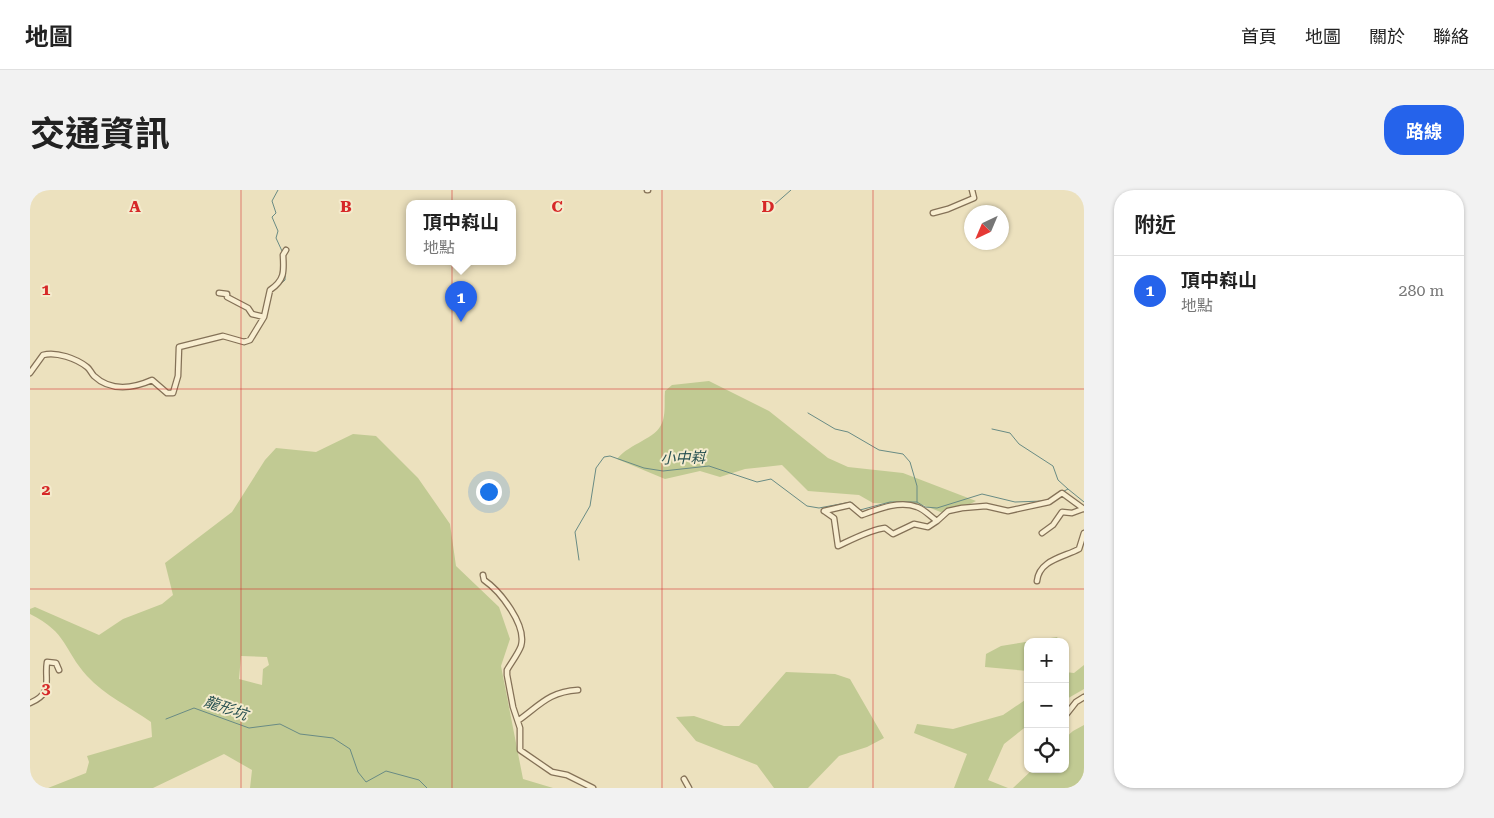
<!DOCTYPE html>
<html lang="zh-TW">
<head>
<meta charset="utf-8">
<style>
	:root { --surface:#fff; --page:#f2f2f2; --text:#222; --muted:#767676; --line:#e0e0e0; --accent:#2563eb }
	body { margin:0; font-family:"Roboto Serif","Noto Sans TC",serif; background:var(--page); color:var(--text) }
	.controls { position:absolute; right:15px; bottom:15px; display:grid; overflow:hidden; border-radius:10px; box-shadow:0 1px 4px #0004 }
	.controls button { width:45px; height:45px; display:grid; place-items:center; padding:0; border:0; border-bottom:1px solid var(--line); background:var(--surface); color:var(--text); font:25px sans-serif }
	.compass { position:absolute; left:934px; top:15px; width:45px; height:45px; border-radius:50%; background:var(--surface); box-shadow:0 1px 4px #0004; rotate:224deg }
	.you { position:absolute; left:458px; top:301px; width:18px; height:18px; margin:-12px; border:4px solid #fff; border-radius:50%; background:#1a73e8; box-shadow:0 0 0 8px #1a73e833 }
	.badge { display:grid; place-items:center; width:32px; height:32px; border-radius:50%; background:var(--accent); color:#fff; font-size:16px; font-weight:700 }
	.pin { position:absolute; translate:-50% -41px; filter:drop-shadow(0 1px 2px #0008) }
	.pin::after { content:''; position:absolute; top:26px; width:18px; height:15px; background:inherit; clip-path:polygon(0 0,100% 0,50% 100%) }
	.popup { position:absolute; left:376px; top:10px; width:110px; height:65px; box-sizing:border-box; display:grid; place-content:center; border-radius:10px; background:var(--surface); filter:drop-shadow(0 1px 4px #0005); font-size:16px; white-space:nowrap; color:var(--muted) }
	.popup b { font-size:19px; color:var(--text) }
	.popup::after { content:''; position:absolute; left:50%; top:100%; margin-left:-10px; border:10px solid transparent; border-top-color:var(--surface) }
	.list { margin:0; padding:0; list-style:none }
	h2 { display:flex; justify-content:space-between; align-items:center; height:65px; margin:0; padding:0 20px; font-size:21px }
	h2 small { font-size:16px; font-weight:400; color:var(--muted) }
	.list li { display:grid; grid-template-columns:32px 1fr auto; gap:15px; align-items:center; box-sizing:border-box; height:70px; padding:0 20px; border-top:1px solid var(--line) }
	.list b { display:block; font-size:19px; white-space:nowrap }
	.list p { margin:0; font-size:16px; white-space:nowrap; color:var(--muted) }
	.list em { font-size:16px; font-style:normal; color:var(--muted) }
	.icon { flex:none; width:28px; height:28px; fill:none; stroke:currentColor; stroke-width:2; stroke-linecap:round; stroke-linejoin:round }
	.map { position:relative; flex:none; width:1054px; height:598px; overflow:hidden; border-radius:20px }
	header { display:flex; align-items:center; gap:30px; box-sizing:border-box; height:70px; padding:0 25px; background:var(--surface); border-bottom:1px solid var(--line) }
	header strong { font-size:24px }
	nav { display:flex; gap:28px; margin-inline-start:auto; font-size:18px }
	.intro { display:flex; align-items:center; justify-content:space-between; box-sizing:border-box; height:120px; padding:0 30px }
	h1 { margin:0; font-size:35px }
	.button { padding:12px 22px; border-radius:20px; background:var(--accent); color:#fff; font-size:18px; font-weight:700 }
	main { display:flex; gap:30px; padding:0 30px }
	aside { flex:1; background:var(--surface); border-radius:20px; box-shadow:0 1px 4px #0004 }
	.map>svg:first-child { display:block }
	.green { fill:#c1ca93; fill-rule:evenodd }
	.lines { fill:none; stroke-linecap:round; stroke-linejoin:round }
	.stream { stroke:#698b84; stroke-width:1 }
	.minor-casing { stroke:#847157; stroke-width:7 }
	.minor { stroke:#f8eed1; stroke-width:4.5 }
	.grid { fill:none; stroke:#d62828; stroke-width:1; stroke-opacity:0.55 }
	.labels { text-anchor:middle; stroke-width:4; stroke-linejoin:round; paint-order:stroke }
	.water-label { font-size:15px; font-style:italic; fill:#2b5353; stroke:#f4ebcd }
	.grid-label { font-size:16px; text-anchor:middle; font-weight:bold; fill:#d62828; stroke:#f4ebcd; stroke-width:4; stroke-linejoin:round; paint-order:stroke }
</style>
</head>
<body>
<header>
<strong>地圖</strong>
<nav><a>首頁</a><a>地圖</a><a>關於</a><a>聯絡</a></nav>
</header>
<div class="intro"><h1>交通資訊</h1><a class="button">路線</a></div>
<main>
<div class="map">
<svg width="1054" height="598" viewBox="0 0 1054 598">
	<rect width="100%" height="100%" fill="#ece1be"/>
	<path class="green" d="M679,191L739,221L798,268L818,277L873,283L946,311L918,325L893,315L843,313L829,305L778,301L752,275L715,279L690,287L670,281L635,289L587,269C600,253 626,249 632,233C636,224 634,211 635,201L642,195Z
		M323,244L346,246L388,288L420,334L426,376L469,417L480,449L471,476L493,589L523,598H220L222,580L194,564L123,598H18L56,583L59,572L57,566L122,547L121,532C100,517 74,505 57,486C33,459 38,443 0,424V419L5,417L69,445L93,429L132,414L143,405L135,373L202,322L235,270L246,258L286,262ZM211,466L237,467L239,475L233,479L232,495L209,489Z
		M1027,447L1030,452H998V481L955,477L956,464L971,456Z
		M1054,475V499L1035,510V482L1044,483Z
		M756,482L805,484L820,489L854,548L837,557L809,566L778,598H744L727,575L666,551L646,527L664,526L694,536H709Z
		M998,508V535L974,554L958,590L978,598H924L937,564L884,543L887,534L923,539L973,525Z
		M1054,535V591L1051,598H983L1003,579H1035V548L1043,541Z"/>
	<g class="lines">
		<path class="stream" d="M248,0L242,11L246,23L242,27L248,41L246,48L252,61
			M736,22L761,0
			M246,98L255,90V64
			M230,138L237,122
			M778,223L805,239L818,242L849,260L873,264L880,272L887,296V312
			M962,239L980,243L989,254L1023,276L1028,290L1038,299
			M1017,310L1038,299L1054,312
			M549,370L545,342L560,316L566,278L574,267L580,266L614,278L633,281L679,276L727,292L741,289L777,316L789,318L821,312L830,320L860,312H887L895,317L907,318L952,304L985,312L1013,311
			M136,529L164,518L219,538L250,534L270,544L303,548L320,559L328,582L336,592L356,581L389,590L397,598"/>
		<g class="minor-casing">
			<path id="minor" d="M617,0H618
				M903,23L918,19L944,8L942,0
				M189,103L197,104V107L218,118L222,124L234,127
				M0,183L13,165C26,161 47,169 57,177C60,179 61,183 64,186C81,202 104,198 122,190L137,203H143L148,186L149,157L193,146L214,152L220,150L234,127L240,100C255,90 254,81 253,65L256,60
				M794,321L820,315L832,325C848,319 870,310 887,317C894,319 901,327 907,331L918,321L932,318L956,316L978,321L1019,312L1032,303L1054,319
				M794,321L804,328L808,356C821,350 842,339 855,338L863,344L884,334L898,337L907,331
				M1012,343L1023,335L1032,322L1042,323L1053,319
				M453,385L454,390C470,401 497,435 491,456C488,464 481,473 477,480V485L483,517L490,538V560L522,582L537,585L563,598
				M1007,391C1009,370 1034,367 1049,359L1054,343
				M0,513C24,503 14,490 17,472L26,473L29,480
				M1035,526L1046,512L1054,507
				M489,530C511,514 519,502 548,500
				M654,589L659,598"/>
		</g>
		<use href="#minor" class="minor"/>
	</g>
	<path class="grid" d="M211,0V598M422,0V598M632,0V598M843,0V598M0,199H1054M0,399H1054"/>
	<g class="labels">
		<g class="water-label">
			<text transform="translate(653 268) rotate(-1)" y="5">小中嵙</text>
			<text transform="translate(196 518) rotate(19)" y="5">龍形坑</text>
		</g>
	</g>
	<g class="grid-label">
		<text x="105" y="22">A</text>
		<text x="316" y="22">B</text>
		<text x="527" y="22">C</text>
		<text x="738" y="22">D</text>
		<text x="16" y="105">1</text>
		<text x="16" y="305">2</text>
		<text x="16" y="504">3</text>
	</g>
</svg>
<div class="controls">
<button>+</button>
<button>−</button>
<button><svg class="icon" aria-label="locate" viewBox="0 0 24 24"><circle cx="12" cy="12" r="6"/><path d="M12 2v4M12 18v4M2 12h4M18 12h4"/></svg></button>
</div>
<svg class="compass" viewBox="-18 -18 36 36"><path d="M0-13l5 13h-10z" fill="#e53935"/><path d="M0 13l5-13h-10z" fill="#767676"/></svg>
<div class="you"></div>
<div class="pin badge" style="left:431px;top:132px">1</div>
<div class="popup"><b>頂中嵙山</b>地點</div>
</div>
<aside>
<h2>附近<small></small></h2>
<ul class="list">
<li><span class="badge">1</span><div><b>頂中嵙山</b><p>地點</p></div><em>280 m</em></li>
</ul>
</aside>
</main>
</body>
</html>
